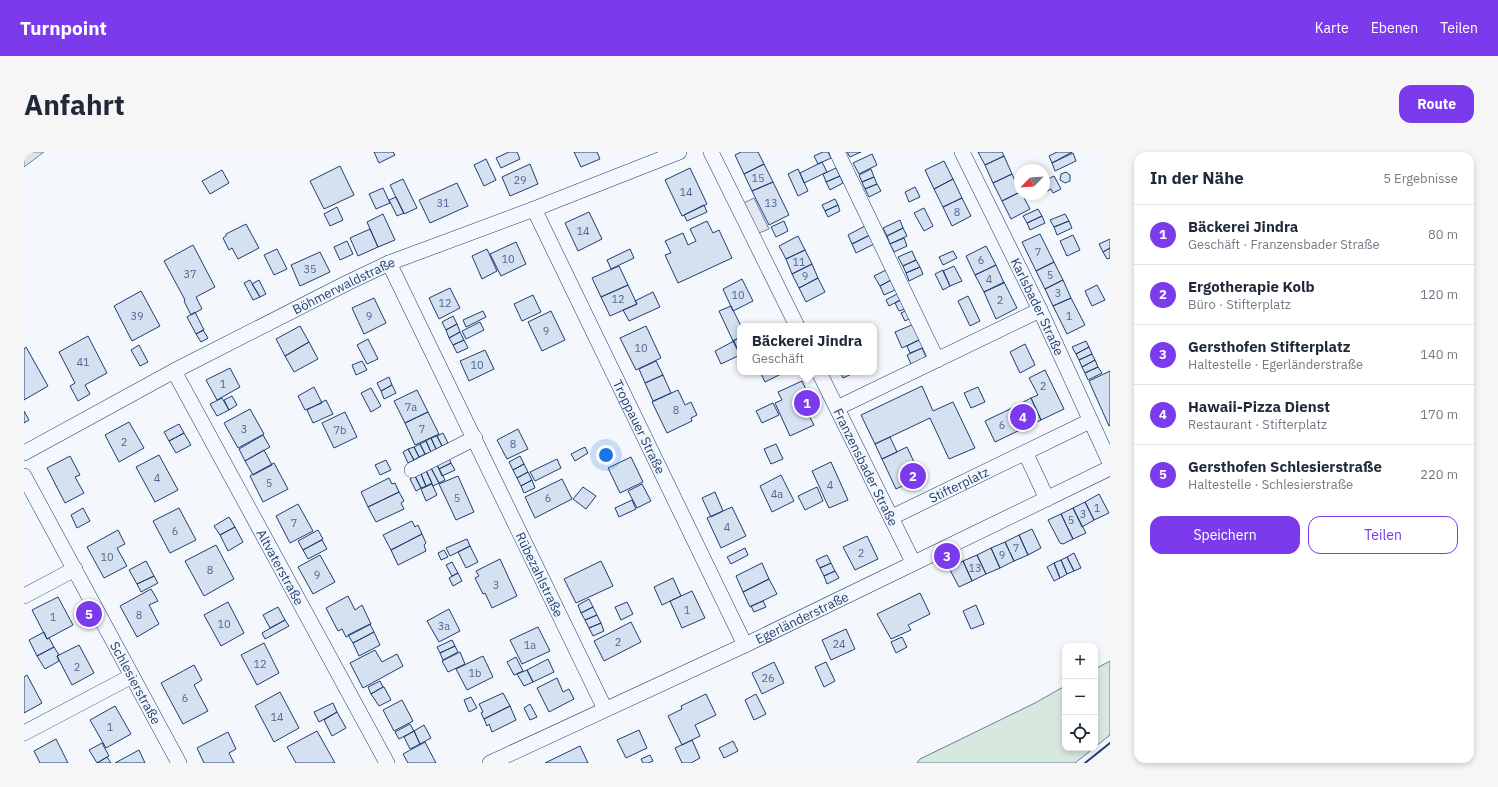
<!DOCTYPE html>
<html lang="de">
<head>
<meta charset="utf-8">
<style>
	:root { --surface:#fff; --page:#f6f6f7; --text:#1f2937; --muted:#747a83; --line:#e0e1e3; --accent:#7c3aed }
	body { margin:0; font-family:"IBM Plex Sans",sans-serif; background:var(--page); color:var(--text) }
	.controls { position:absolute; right:12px; bottom:12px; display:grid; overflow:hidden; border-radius:8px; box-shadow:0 2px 6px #0003 }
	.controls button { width:36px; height:36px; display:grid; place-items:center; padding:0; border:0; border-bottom:1px solid var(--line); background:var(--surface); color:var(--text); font:20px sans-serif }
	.compass { position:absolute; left:990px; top:12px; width:36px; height:36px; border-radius:50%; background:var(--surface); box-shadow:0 2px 6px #0003; rotate:245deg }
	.you { position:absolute; left:582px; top:303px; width:14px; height:14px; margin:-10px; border:3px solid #fff; border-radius:50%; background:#1a73e8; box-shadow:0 0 0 6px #1a73e833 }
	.badge { display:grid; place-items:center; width:26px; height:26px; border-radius:50%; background:var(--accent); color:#fff; font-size:13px; font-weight:700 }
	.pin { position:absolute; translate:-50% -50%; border:2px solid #fff; box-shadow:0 1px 4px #0006 }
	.popup { position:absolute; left:713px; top:171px; width:140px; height:52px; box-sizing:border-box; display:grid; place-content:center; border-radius:8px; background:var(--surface); filter:drop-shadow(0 1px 3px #0005); font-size:13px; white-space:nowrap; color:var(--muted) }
	.popup b { font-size:15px; color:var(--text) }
	.popup::after { content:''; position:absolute; left:50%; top:100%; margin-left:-8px; border:8px solid transparent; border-top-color:var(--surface) }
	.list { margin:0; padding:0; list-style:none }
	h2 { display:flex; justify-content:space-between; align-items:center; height:52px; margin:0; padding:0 16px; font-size:17px }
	h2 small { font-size:13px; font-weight:400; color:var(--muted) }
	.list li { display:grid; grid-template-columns:26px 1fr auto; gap:12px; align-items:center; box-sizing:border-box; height:60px; padding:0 16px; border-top:1px solid var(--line) }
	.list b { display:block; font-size:15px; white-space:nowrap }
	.list p { margin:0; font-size:13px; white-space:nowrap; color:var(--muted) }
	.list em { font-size:13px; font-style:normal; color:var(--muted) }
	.actions { display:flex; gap:8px; padding:12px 16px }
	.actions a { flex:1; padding:9px 0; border:1px solid var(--accent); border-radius:12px; text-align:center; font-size:14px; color:var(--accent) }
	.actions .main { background:var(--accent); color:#fff }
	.icon { flex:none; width:22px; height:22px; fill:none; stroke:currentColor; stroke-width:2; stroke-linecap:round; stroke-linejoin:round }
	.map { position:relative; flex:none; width:1086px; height:611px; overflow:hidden; border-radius:12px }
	header { display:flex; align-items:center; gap:24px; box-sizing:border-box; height:56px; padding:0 20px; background:var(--accent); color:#fff }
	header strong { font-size:19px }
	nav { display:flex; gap:22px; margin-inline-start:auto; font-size:14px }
	.intro { display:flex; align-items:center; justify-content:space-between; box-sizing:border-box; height:96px; padding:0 24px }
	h1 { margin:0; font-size:28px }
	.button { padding:10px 18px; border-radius:12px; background:var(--accent); color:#fff; font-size:14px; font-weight:700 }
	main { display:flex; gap:24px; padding:0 24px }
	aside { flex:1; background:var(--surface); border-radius:12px; box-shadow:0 2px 6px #0003 }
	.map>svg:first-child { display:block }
	.green { fill:#d7e8df; stroke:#687fa3 }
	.parking { fill:#e3e8f0; stroke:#687fa3 }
	.building { fill:#d5e0f0; stroke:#1d3f73 }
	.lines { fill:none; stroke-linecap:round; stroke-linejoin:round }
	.minor-casing { stroke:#1d3f73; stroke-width:16 }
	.minor { stroke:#f4f7fb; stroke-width:15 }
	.wall { stroke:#1d3f73; stroke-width:2 }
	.labels { text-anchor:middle; stroke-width:3; stroke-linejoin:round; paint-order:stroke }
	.number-label { font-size:11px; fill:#4b6792 }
	.street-label { font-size:13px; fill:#1d3f73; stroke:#f4f7fb }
</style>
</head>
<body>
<header>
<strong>Turnpoint</strong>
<nav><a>Karte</a><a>Ebenen</a><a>Teilen</a></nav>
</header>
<div class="intro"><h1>Anfahrt</h1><a class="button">Route</a></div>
<main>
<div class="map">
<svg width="1086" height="611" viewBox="0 0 1086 611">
	<rect width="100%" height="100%" fill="#f4f7fb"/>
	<path class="green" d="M0,0H20L0,15Z
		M1086,509V583L1071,595V517Z
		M1041,534V596H1070L1051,611H893L896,607L1011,551Z"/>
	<path class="parking" d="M730,46L745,77L735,81L720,51Z"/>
	<path class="building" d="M350,0H369L371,3L355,11Z
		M485,0H493L496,7L477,16L472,6Z
		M550,0H573L576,7L557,15Z
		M717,0H734L740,12L720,22L711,3Z
		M799,0H804L807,6L794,12L790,4Z
		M823,0H837L826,5Z
		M954,0H978L980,4L961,13Z
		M1048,0L1028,11L1025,4L1033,0Z
		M1049,1L1052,9L1031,19L1028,11Z
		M848,2L853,13L835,22L829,11Z
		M980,4L988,22L969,31L961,13Z
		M462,7L472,28L460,34L450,13Z
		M920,9L929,27L910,37L901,18Z
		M798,10L803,20L780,31L776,21Z
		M506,12L514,32L486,44L478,25Z
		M740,12L749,30L728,39L720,22Z
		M316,14L330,43L300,57L286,29Z
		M666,16L683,52L658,64L641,28Z
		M812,16L816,24L802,30L799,22Z
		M774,17L784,39L774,44L764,22Z
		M847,17L850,25L838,30L835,23Z
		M198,18L205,31L186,42L178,29Z
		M1042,20L1046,23V29L1041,31L1036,28L1037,22Z
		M988,22L996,40L978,49L969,31Z
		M816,24L819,31L806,38L802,30Z
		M1030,24L1037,37L1029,41L1027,37L1020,41V29Z
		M850,25L853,32L841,37L838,30Z
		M379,27L393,56L380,62L366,33Z
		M929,27L938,46L919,55L910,37Z
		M749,30L765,63L745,73L728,39Z
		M433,31L444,54L406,71L395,48Z
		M853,32L857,39L845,45L841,37Z
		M891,35L896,45L885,50L881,40Z
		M359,36L366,51L352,57L345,42Z
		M996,40V42H998L1006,57L987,67L978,49Z
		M372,45L380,61L373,64L365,48Z
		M938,46L947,64L928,74L919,55Z
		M811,47L814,53L801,59L798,53Z
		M680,53L683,60L663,69L660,63Z
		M814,53L816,59L804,65L801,59Z
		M313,55L319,68L306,74L300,62Z
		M900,56L909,74L900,79L890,61Z
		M1014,57L1018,64L1003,71L999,64Z
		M565,60L578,87L554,99L541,71Z
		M359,62L371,88L354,95L343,70Z
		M1041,62L1045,69L1030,75L1026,68Z
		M1018,64L1021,71L1006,78L1003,71Z
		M876,68L879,76L863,84L859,76Z
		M683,69L689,81L695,78L708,106L654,131L641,103L647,101L641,89L659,81L664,93L672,89L666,77Z
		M760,69L764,79L752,85L747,75Z
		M1045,69L1048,76L1033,83L1030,75Z
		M222,72L235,96L214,107L208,96L205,98L199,86L202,84V82Z
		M841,74L846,83L828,92L824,83Z
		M879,76L883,84L866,92L863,84Z
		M346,77L354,95L334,104L326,86Z
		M1016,82L1030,110L1012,119L998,90Z
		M846,83L850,92L832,101L828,92Z
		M1049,83L1056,98L1043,104L1036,89Z
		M774,84L781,98L762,107L755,94Z
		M880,86L883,94L870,100L866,92Z
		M1086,87V96L1079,100L1075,92Z
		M323,89L329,102L316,108L310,95Z
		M492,90L502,112L477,124L466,102Z
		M169,93L191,135L172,145L178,157L167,163L160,149L161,148L140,109Z
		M962,94L972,113L951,123L942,104Z
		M1086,96V106L1083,107L1079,100Z
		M253,97L263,117L250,123L240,103Z
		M463,97L473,119L458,127L448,104Z
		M606,97L610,106L587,117L583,108Z
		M781,98L788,112L768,122L762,107Z
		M888,99L892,108L879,114L874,105Z
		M929,99L933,106L919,113L915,105Z
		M296,100L306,120L276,134L267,113Z
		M892,108L896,115L882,121L879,114Z
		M1030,110L1039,128L1021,137L1012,119Z
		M788,112L794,126L775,136L768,122Z
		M972,113L980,131L960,140L951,123Z
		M595,114L604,133L577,145L568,126Z
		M930,114L938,129L926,134L919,119Z
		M896,115L899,122L885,129L882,121Z
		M862,118L867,128L856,134L850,124Z
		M919,118L926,134L919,138L911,122Z
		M794,126L801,140L782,150L775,136Z
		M718,127L729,149L709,159L699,137Z
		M226,128L236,145L229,148L220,131Z
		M235,128L242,142L236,145L228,132Z
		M867,128L871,138L860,143L856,134Z
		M1039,128L1047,146L1029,154L1021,137Z
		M980,130L993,156L972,167L960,140Z
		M604,133L613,152L586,164L577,145Z
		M1073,133L1081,148L1068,154L1061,139Z
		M426,136L436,156L415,167L405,146Z
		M117,139L136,174L108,189L90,154Z
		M629,140L636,155L605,169L599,158L613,152L611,149Z
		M873,142L876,148L865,154L862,148Z
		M509,143L517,160L498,169L490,152Z
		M944,144L956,169L946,174L934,149Z
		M350,146L362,171L340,182L328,156Z
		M1047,146L1061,173L1043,182L1029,154Z
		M877,148L881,157L875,159L871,151Z
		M707,154L717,174L716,185L709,189L695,159Z
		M885,157L889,165L881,169L877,161Z
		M459,159L462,165L442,175L439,168Z
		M527,159L541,188L518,199L504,170Z
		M171,160L180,178L172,182L163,165Z
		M429,164L433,172L422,178L418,170Z
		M456,170L460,178L442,187L438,179Z
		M433,172L436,180L425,186L422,178Z
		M890,172L897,187L878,196L871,180Z
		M276,174L285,190L261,204L252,187Z
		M622,174L637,206L612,218L596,186Z
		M179,178L184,186L177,190L172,182Z
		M436,180L440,188L429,193L425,186Z
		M64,184L83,221L61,233L66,242L54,249L46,234L51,231L35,200Z
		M716,185V203L709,189Z
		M344,187L354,207L343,212L333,193Z
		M897,187L901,195L886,201L883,194Z
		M440,188L444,196L433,201L429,193Z
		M710,189L716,203L697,212L691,199Z
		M1062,189L1065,195L1052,202L1048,195Z
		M285,190L294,207L270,220L261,204Z
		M1001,192L1011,213L996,221L986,200Z
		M115,193L124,210L116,214L107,198Z
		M2,195L24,234L0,248V197Z
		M1065,195L1068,202L1055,208L1052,202Z
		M898,196L902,205L887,212L883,203Z
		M461,198L470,217L445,229L436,209Z
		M1068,202L1071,208L1058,215L1055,208Z
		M1071,208L1074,215L1061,221L1058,215Z
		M338,209L343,218L332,223L328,213Z
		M632,209L639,223L621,231L615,217Z
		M1074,215L1078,221L1064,228L1061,221Z
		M206,216L216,235L193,248L182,228Z
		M1021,218L1040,257L1017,268L1007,246L1014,243L1005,226Z
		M1086,219V273L1085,274L1065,229Z
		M736,220H761L741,230Z
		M816,220H832L819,226Z
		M639,223L647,241L629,249L621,231Z
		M365,225L368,233L357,239L353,231Z
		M778,229L790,254L782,258L790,273L766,284L751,251L758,248L754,240Z
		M368,233L372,241L360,247L357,239Z
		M898,234L909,259L929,250L951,296L925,307L906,266L851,292L837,263Z
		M290,235L298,251L281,258L274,244Z
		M954,235L961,250L947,256L940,241Z
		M347,236L357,254L347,260L337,241Z
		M393,238L404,260L381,271L370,249Z
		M654,238L661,253L667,250L673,263L667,266L668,269L643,281L628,250Z
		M208,244L213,253L205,258L200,248Z
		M198,246L205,258L193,264L186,252Z
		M1007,246L1017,268L996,278L986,257Z
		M302,248L309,262L289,271L283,258Z
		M749,251L755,263L738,271L732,259Z
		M226,257L240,282L214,296L200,271Z
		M986,257L996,278L971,290L961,269Z
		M0,259L5,268L0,271Z
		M321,260L333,285L310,296L298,271Z
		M404,260L415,282L391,293L381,271Z
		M105,270L120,296L95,310L81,283Z
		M155,272L160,281L145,289L140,280Z
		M494,277L504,297L483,307L473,288Z
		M160,281L167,293L152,301L145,289Z
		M419,281L424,291L418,294L413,284Z
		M239,283L246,295L221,309L215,297Z
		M413,284L418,294L412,297L407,286Z
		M866,285L873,300L858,307L851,292Z
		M407,286L412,297L407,300L402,289Z
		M402,289L407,300L401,302L396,292Z
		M396,292L401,302L395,305L390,295Z
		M752,292L759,307L747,312L740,297Z
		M390,295L395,305L390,308L384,297Z
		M561,295L564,301L551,309L547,302Z
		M883,295L897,325L872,337L858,307Z
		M384,297L390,308L384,311L379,300Z
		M240,298L248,313L229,323L221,309Z
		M135,303L154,338L131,350L112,315Z
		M46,304L56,323L51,325L60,341L41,351L23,316Z
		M424,304L427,311L415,317L412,310Z
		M496,304L500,312L489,318L485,310Z
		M607,305L619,330L596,341L584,316Z
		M533,307L537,316L511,329L506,320Z
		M362,308L367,318L356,323L351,313Z
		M807,310L824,348L805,356L788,319Z
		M250,311L264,337L239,350L226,324Z
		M427,311L431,318L418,324L415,317Z
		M500,312L504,320L493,326L489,318Z
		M413,313L421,328L415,331L407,316Z
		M407,316L415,331L409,334L402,318Z
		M402,319L408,331L402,334L397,322Z
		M504,320L508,328L497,334L493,326Z
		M397,322L402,334L397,336L391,324Z
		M757,323L770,349L748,360L736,334Z
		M391,324L397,336L392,339L386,327Z
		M434,324L450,360L432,368L415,332Z
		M365,326L368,332L371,331L375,340L344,355L337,340Z
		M538,327L548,347L511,366L501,345Z
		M508,328L511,336L500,341L497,334Z
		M408,332L413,343L402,349L397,337Z
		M618,332L627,349L613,356L604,339Z
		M559,335L572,344L562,357L549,347Z
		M793,335L799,349L781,358L774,344Z
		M375,340L380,349L377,351L380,357L352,370L344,355Z
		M691,340L699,359L687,365L678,346Z
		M1075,342L1085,361L1070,368L1061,350Z
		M608,348L612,357L595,365L591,356Z
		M1061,350L1070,368L1058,375L1049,356Z
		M274,352L289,379L266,391L252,364Z
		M708,355L722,384L697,396L683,366Z
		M59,356L66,369L53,376L47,363Z
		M155,356L172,388L146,401L129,369Z
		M1049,356L1062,381L1049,387L1037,362Z
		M1037,362L1049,387L1039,392L1036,391L1024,368Z
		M205,365L211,375L196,383L190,374Z
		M388,369L391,375L394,373L398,382L367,398L359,383Z
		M211,375L219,390L204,399L196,383Z
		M1008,377L1017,396L1004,403L995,383Z
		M94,378L101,392L93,396L103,414L80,426L63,395Z
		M294,378L299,387L279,398L274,389Z
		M398,382L402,391L400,393L402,399L374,413L367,398Z
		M995,383L1004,403L990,409L981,390Z
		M843,384L854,407L831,418L819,395Z
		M443,387L446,394L426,404L422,396Z
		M298,388L303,397L284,407L279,398Z
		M981,390L990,409L976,416L967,396Z
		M192,393L210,427L180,444L161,409Z
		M446,394L454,410L442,416L434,400Z
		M721,396L724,403L707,412L703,405Z
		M967,396L976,416L962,422L953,403Z
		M420,398L424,405L417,408L414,401Z
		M1050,401L1057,416L1050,419L1043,405Z
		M296,403L311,430L289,442L274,415Z
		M803,403L807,411L796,416L792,408Z
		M953,403L962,422L948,429L939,409Z
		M1043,405L1050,419L1043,422L1037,408Z
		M476,407L493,444L468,456L461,441L459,442L451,426L455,424L452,419Z
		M1037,408L1043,422L1036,426L1030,411Z
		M122,409L130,424L113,432L105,418Z
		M577,409L589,434L552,451L540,427Z
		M939,409L948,429L935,435L925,416Z
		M428,410L434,421L428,424L422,413Z
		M738,411L745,427L719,440L712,424Z
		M807,411L811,419L800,424L796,416Z
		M1030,411L1036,426L1030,429L1023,415Z
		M811,419L815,426L803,432L800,424Z
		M434,421L438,429L429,434L425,426Z
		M130,424L134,431L117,440L113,432Z
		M649,426L657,444L638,453L630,435Z
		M745,427L753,442L726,455L719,440Z
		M127,437L134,449L125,453L135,472L113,485L96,454Z
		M668,439L681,466L658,476L646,449Z
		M896,441L906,462L884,473L887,478L867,487L853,462Z
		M324,444L331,458L338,453L347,472L322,485L318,477L314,479L302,456Z
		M34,445L49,473L23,487L8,458Z
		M565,447L569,455L557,461L554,453Z
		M739,449L742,455L730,460L727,454Z
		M204,450L220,481L197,494L180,463Z
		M603,450L609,462L597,468L591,455Z
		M952,453L960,472L947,477L939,459Z
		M254,455L261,468L246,476L239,463Z
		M569,455L573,463L561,468L557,461Z
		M425,457L436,479L415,490L403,469Z
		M573,463L577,471L565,476L561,468Z
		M261,468L265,474L241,487L238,481Z
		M607,470L617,490L580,509L570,489Z
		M577,471L580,479L569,484L565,476Z
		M346,472L350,480L329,491L324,483Z
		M514,475L526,499L498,512L486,488Z
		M822,477L831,497L807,508L798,488Z
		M20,480L23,487L25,486L30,495L13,504L5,488Z
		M350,480L356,493L335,504L329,491Z
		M878,485L883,495L872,501L867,490Z
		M428,488L431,494L416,501L413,495Z
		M240,491L255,521L233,533L217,503Z
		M55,493L70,521L48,533L33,504Z
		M431,494L434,500L419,508L416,501Z
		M30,495L35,503L33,504L35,509L21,517L13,504Z
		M351,498L358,510L373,502L379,514L339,536L326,511Z
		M436,500L441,512L424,520L418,509Z
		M459,504L469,525L443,538L432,517Z
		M492,505L499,519L490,523L483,510Z
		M524,507L530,520L509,530L503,518Z
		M750,510L760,531L738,542L728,521Z
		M802,510L811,529L800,535L791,515Z
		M170,513L178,528L170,533L184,559L159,572L137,531Z
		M503,518L509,530L500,534L493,522Z
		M3,523L18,551L0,561V525Z
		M533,526L539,540L545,537L550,547L525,560L513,536Z
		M356,529L359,535L347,542L344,535Z
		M359,535H360L367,548L355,554L347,542Z
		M256,540L275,576L250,590L231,554Z
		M479,541L486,554L460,567L457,561L459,560L455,552Z
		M682,542L692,563L671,573L676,584L658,593L644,564L658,557L657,554Z
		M732,542L742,562L730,568L721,548Z
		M447,545L453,556L445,560L440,548Z
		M378,548L389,569L370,579L359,558Z
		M309,551L313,560L295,570L290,560Z
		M506,552L513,565L506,568L500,556Z
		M91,554L107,582L82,596L66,568Z
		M486,554L492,568L468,580L465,572L463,574L460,567Z
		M313,560L322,576L308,584L300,568Z
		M386,572L390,579L375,587L371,580Z
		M400,573L407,586L396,592L390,579Z
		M615,578L623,596L602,606L593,588Z
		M293,579L311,611H272L263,595Z
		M390,579L396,592L386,597L380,585Z
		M204,580L212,597L205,601L210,611H180L173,596Z
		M32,587L44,611H16L10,599Z
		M668,588L676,606L667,611H658L651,596Z
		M709,589L714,599L700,606L695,596Z
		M401,590L412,611H384L379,602Z
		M78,591L85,604L73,611L65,598Z
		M556,594L564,611H521Z
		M115,598L121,611H91Z
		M626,603L629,609L624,611H619L617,607Z
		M83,605L87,611H73Z"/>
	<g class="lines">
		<g class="minor-casing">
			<g id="minor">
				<path d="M687,0L773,174"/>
				<path d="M813,0L913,208"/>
				<path id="s1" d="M938,0L1016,158L1086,311"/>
				<path id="s2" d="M510,57L721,493"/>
				<path id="s3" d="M365,111L581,557"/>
				<path id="s4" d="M150,219L363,611"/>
				<path id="s5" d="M795,220L889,410"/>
				<path d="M813,256L1016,158"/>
				<path id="s6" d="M0,301L150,219L323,131L365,111L510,57L655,0"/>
				<path d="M1002,302L1023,347"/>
				<path d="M388,318L451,286"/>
				<path id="s7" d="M0,324L155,611"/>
				<path id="s8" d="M868,365L1066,269"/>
				<path d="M0,444L51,417"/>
				<path d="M0,581L108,524"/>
				<path id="s9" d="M466,611L721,493L1086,316"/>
			</g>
		</g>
		<use href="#minor" class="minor"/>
		<path class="wall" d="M1061,611L1086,591"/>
	</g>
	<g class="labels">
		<g class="number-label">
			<text x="734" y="30">15</text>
			<text x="496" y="32">29</text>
			<text x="662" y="44">14</text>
			<text x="419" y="55">31</text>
			<text x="747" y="55">13</text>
			<text x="933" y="64">8</text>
			<text x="559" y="83">14</text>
			<text x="1014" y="104">7</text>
			<text x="484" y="111">10</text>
			<text x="957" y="112">6</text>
			<text x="775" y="114">11</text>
			<text x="286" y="121">35</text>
			<text x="166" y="126">37</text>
			<text x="1026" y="127">5</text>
			<text x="781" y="128">9</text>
			<text x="965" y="131">4</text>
			<text x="1034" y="145">3</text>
			<text x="714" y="147">10</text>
			<text x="594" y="151">12</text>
			<text x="976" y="152">2</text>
			<text x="421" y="155">12</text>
			<text x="113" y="168">39</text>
			<text x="345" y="168">9</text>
			<text x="1045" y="168">1</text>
			<text x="522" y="183">9</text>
			<text x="617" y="200">10</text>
			<text x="59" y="214">41</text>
			<text x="453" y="217">10</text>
			<text x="199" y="236">1</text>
			<text x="1019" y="238">2</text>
			<text x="387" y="259">7a</text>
			<text x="652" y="262">8</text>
			<text x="978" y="277">6</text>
			<text x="220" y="281">3</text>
			<text x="398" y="281">7</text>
			<text x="316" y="282">7b</text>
			<text x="100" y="294">2</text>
			<text x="489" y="296">8</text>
			<text x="133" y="330">4</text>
			<text x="245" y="335">5</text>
			<text x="806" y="337">4</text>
			<text x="753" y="346">4a</text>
			<text x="433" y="350">5</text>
			<text x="524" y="350">6</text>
			<text x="1073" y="360">1</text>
			<text x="1059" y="366">3</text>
			<text x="1047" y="372">5</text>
			<text x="270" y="375">7</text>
			<text x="703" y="379">4</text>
			<text x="151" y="383">6</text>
			<text x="992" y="400">7</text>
			<text x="837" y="405">2</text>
			<text x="978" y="407">9</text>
			<text x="83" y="409">10</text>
			<text x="951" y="420">13</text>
			<text x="186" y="422">8</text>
			<text x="293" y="427">9</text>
			<text x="472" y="437">3</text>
			<text x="663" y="462">1</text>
			<text x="115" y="467">8</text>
			<text x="29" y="469">1</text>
			<text x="200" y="476">10</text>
			<text x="420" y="478">3a</text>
			<text x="594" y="494">2</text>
			<text x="815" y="496">24</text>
			<text x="506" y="497">1a</text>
			<text x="236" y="516">12</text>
			<text x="53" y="519">2</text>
			<text x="451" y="525">1b</text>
			<text x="744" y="530">26</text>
			<text x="161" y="550">6</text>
			<text x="253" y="569">14</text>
			<text x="86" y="579">1</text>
		</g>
		<g class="street-label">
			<text dy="5" stroke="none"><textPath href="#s6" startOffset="361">Böhmerwaldstraße</textPath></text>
			<text dy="5" stroke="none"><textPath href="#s1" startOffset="172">Karlsbader Straße</textPath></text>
			<text dy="5" stroke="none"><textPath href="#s2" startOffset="242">Troppauer Straße</textPath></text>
			<text dy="5" stroke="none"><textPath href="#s5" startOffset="106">Franzensbader Straße</textPath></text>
			<text dy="5" stroke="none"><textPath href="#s8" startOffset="74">Stifterplatz</textPath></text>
			<text dy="5" stroke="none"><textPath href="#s4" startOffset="223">Altvaterstraße</textPath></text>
			<text dy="5" stroke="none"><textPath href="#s3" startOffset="346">Rübezahlstraße</textPath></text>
			<text dy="5" stroke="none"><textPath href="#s9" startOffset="344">Egerländerstraße</textPath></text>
			<text dy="5" stroke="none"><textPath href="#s7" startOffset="235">Schlesierstraße</textPath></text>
		</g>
	</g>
</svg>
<div class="controls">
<button>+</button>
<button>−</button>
<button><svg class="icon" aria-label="locate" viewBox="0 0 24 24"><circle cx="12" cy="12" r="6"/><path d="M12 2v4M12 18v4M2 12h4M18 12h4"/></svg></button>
</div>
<svg class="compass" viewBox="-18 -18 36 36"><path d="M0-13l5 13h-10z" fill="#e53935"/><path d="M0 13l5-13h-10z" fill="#747a83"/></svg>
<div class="you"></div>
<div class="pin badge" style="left:783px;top:251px">1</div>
<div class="popup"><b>Bäckerei Jindra</b>Geschäft</div>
<div class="pin badge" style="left:889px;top:324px">2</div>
<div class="pin badge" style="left:923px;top:404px">3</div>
<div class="pin badge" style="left:999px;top:265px">4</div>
<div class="pin badge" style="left:65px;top:462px">5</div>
</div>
<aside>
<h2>In der Nähe<small>5 Ergebnisse</small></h2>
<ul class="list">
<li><span class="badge">1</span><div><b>Bäckerei Jindra</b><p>Geschäft · Franzensbader Straße</p></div><em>80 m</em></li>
<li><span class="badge">2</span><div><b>Ergotherapie Kolb</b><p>Büro · Stifterplatz</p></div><em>120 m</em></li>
<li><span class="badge">3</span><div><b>Gersthofen Stifterplatz</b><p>Haltestelle · Egerländerstraße</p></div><em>140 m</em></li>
<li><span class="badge">4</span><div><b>Hawaii-Pizza Dienst</b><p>Restaurant · Stifterplatz</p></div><em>170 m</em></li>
<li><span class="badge">5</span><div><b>Gersthofen Schlesierstraße</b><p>Haltestelle · Schlesierstraße</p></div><em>220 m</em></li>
</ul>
<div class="actions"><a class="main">Speichern</a><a>Teilen</a></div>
</aside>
</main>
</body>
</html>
